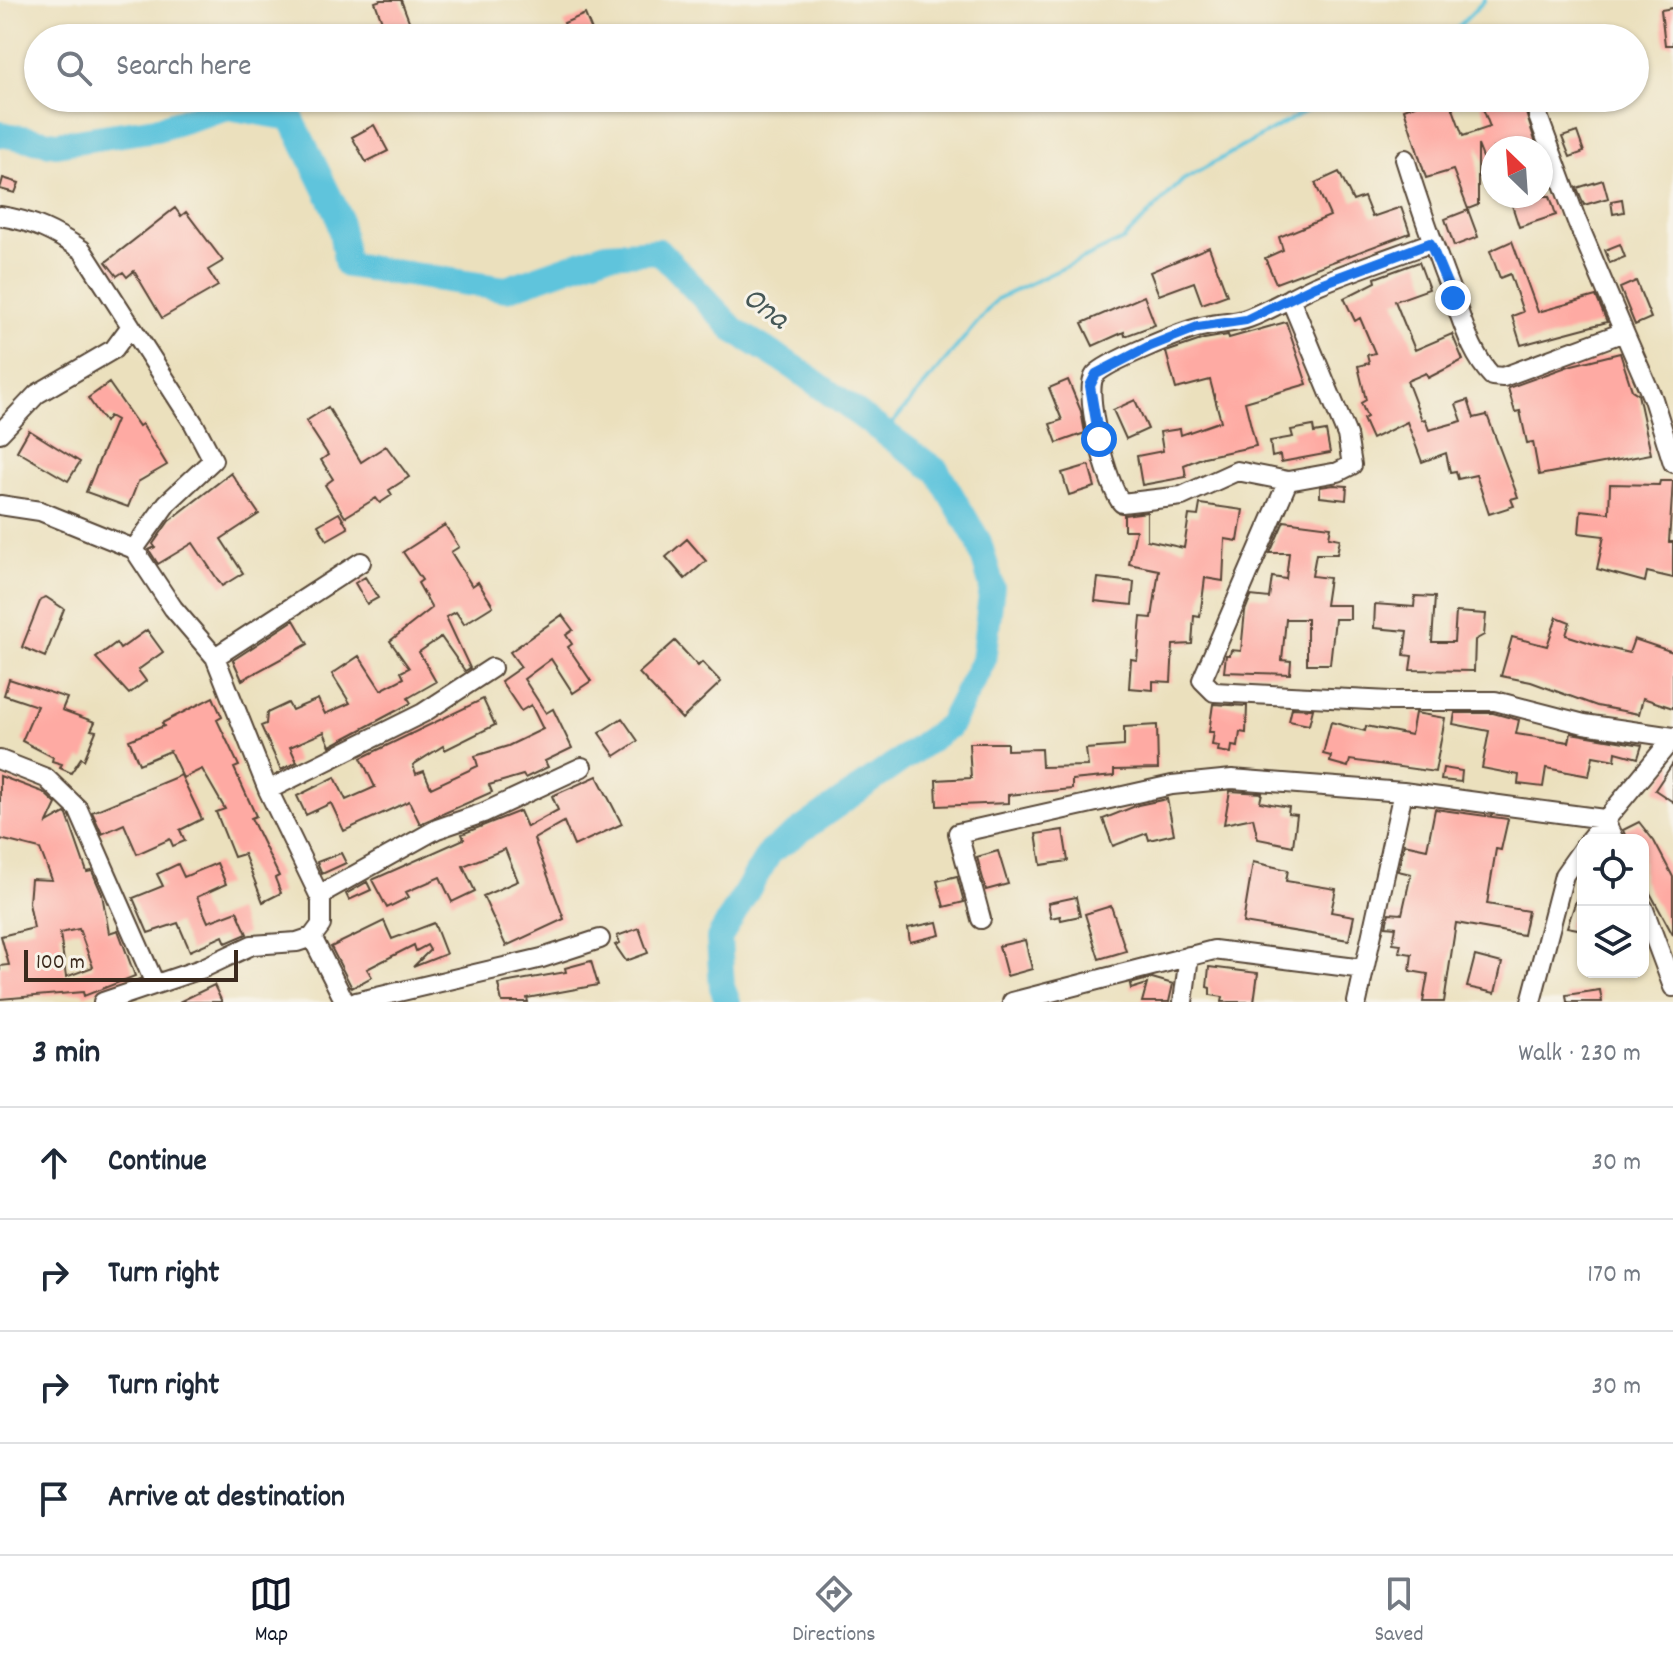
<!DOCTYPE html>
<html lang="en">
<head>
<meta charset="utf-8">
<style>
	:root { --surface:#fff; --page:#f2f2f3; --text:#1f2937; --muted:#747a83; --line:#e0e1e3; --accent:#111827 }
	body { margin:0; font-family:Dekko,sans-serif; background:var(--page); color:var(--text) }
	.controls { position:absolute; right:24px; bottom:24px; display:grid; overflow:hidden; border-radius:16px; box-shadow:0 2px 6px #0004 }
	.controls button { width:72px; height:72px; display:grid; place-items:center; padding:0; border:0; border-bottom:2px solid var(--line); background:var(--surface); color:var(--text); font:40px sans-serif }
	.compass { position:absolute; left:1481px; top:136px; width:72px; height:72px; border-radius:50%; background:var(--surface); box-shadow:0 2px 6px #0004; rotate:335deg }
	.scale { position:absolute; left:24px; bottom:20px; width:214px; box-sizing:border-box; padding-left:8px; border:4px solid #3b2a1e; border-top:0; font-size:22px; line-height:28px; white-space:nowrap; color:#3b2a1e; -webkit-text-stroke:6px #f7f3e8; paint-order:stroke }
	.stop { position:absolute; width:24px; height:24px; margin:-18px; border:6px solid #1a73e8; border-radius:50%; background:#fff }
	.stop.end { background:#1a73e8; border-color:#fff; box-shadow:0 2px 8px #0008 }
	.list { margin:0; padding:0; list-style:none }
	h2 { display:flex; justify-content:space-between; align-items:center; height:104px; margin:0; padding:0 32px; font-size:34px }
	h2 small { font-size:26px; font-weight:400; color:var(--muted) }
	.list li { display:grid; grid-template-columns:52px 1fr auto; gap:24px; align-items:center; box-sizing:border-box; height:112px; padding:0 32px; border-top:2px solid var(--line) }
	.list b { display:block; font-size:30px; white-space:nowrap }
	.list em { font-size:26px; font-style:normal; color:var(--muted) }
	.icon { flex:none; width:44px; height:44px; fill:none; stroke:currentColor; stroke-width:2; stroke-linecap:round; stroke-linejoin:round }
	.map { position:relative; flex:none; width:1673px; height:1002px; overflow:hidden }
	.search { position:absolute; background:var(--surface); box-shadow:0 2px 6px #0004; left:24px; right:24px; top:24px; height:88px; display:flex; align-items:center; gap:20px; box-sizing:border-box; padding:0 28px; border-radius:44px; color:var(--muted); font-size:30px }
	.sheet { height:552px; background:var(--surface) }
	nav { display:flex; justify-content:space-around; align-items:center; box-sizing:border-box; height:112px; border-top:2px solid var(--line); background:var(--surface); font-size:22px; color:var(--muted) }
	nav a { display:grid; justify-items:center; gap:4px }
	nav .on { color:var(--accent) }
	.map>svg:first-child { display:block }
	.lines { fill:none; stroke-linecap:round; stroke-linejoin:round }
	.stream { stroke:#5ec4dc; stroke-width:4 }
	.river { stroke:#5ec4dc; stroke-width:26 }
	.building { fill:#feaaa3; fill-rule:evenodd }
	.minor-casing { stroke:#554536; stroke-width:22 }
	.minor { stroke:#fff; stroke-width:18 }
	.route { stroke:#1a73e8; stroke-width:10 }
	.labels { text-anchor:middle; stroke-width:6; stroke-linejoin:round; paint-order:stroke }
	.water-label { font-size:32px; font-style:italic; fill:#465857; stroke:#f7f3e8 }
</style>
</head>
<body>
<div class="map">
<svg width="1673" height="1002" viewBox="0 0 1673 1002">
	<rect width="100%" height="100%" fill="#f7f3e8"/>
	<filter id="ink" filterUnits="userSpaceOnUse"><feTurbulence type="fractalNoise" baseFrequency=".0125" numOctaves="2"/><feDisplacementMap in="SourceGraphic" scale="16" xChannelSelector="R" yChannelSelector="G"/><feConvolveMatrix kernelMatrix="1 2 1 2 8 2 1 2 1" color-interpolation-filters="sRGB"/></filter>
	<filter id="wash" filterUnits="userSpaceOnUse"><feTurbulence type="fractalNoise" baseFrequency=".006" numOctaves="4" result="noise"/><feDisplacementMap in="SourceGraphic" scale="32" xChannelSelector="R" yChannelSelector="G"/><feGaussianBlur stdDeviation="1.8" result="paint"/><feColorMatrix in="noise" values="0 0 0 0 0 0 0 0 0 0 0 0 0 0 0 0 0 1.4 0 .05"/><feComposite in="paint" operator="in"/></filter>
	<g filter="url(#wash)">
		<rect width="100%" height="100%" fill="#ebe0bd"/>
		<g class="lines">
			<path class="stream" d="M1438,38L1457,28L1485,0
				M885,432L997,299L1123,240L1183,180L1329,98"/>
			<path class="river" d="M0,134L56,144L156,129L228,107L291,118L338,214L347,265L506,289L606,254L659,251L735,331L794,367L937,471L979,542L992,587L983,661L949,726L770,852L719,938L722,987L728,1002"/>
		</g>
		<g id="blocks">
			<path class="building" d="M381,0H401L414,34L388,38L375,2Z
				M1673,8V45H1665L1661,10Z
				M585,14L595,38H571L564,23Z
				M1421,98H1449L1463,136L1490,127L1479,98H1553L1533,105L1526,113L1537,147L1493,148V183L1478,145V205L1468,209L1453,170L1426,178L1404,109L1423,102Z
				M374,125L388,151L366,162L352,137Z
				M1577,132L1584,152L1570,157L1562,137Z
				M1339,172L1353,201L1364,197L1372,217L1401,207L1410,233L1276,283L1265,258L1283,250L1279,237L1330,216L1315,183Z
				M3,178L19,183L15,193L0,189Z
				M1603,180L1608,198L1584,205L1577,188Z
				M1527,196H1550L1556,215L1519,227L1511,202Z
				M1622,199L1624,212L1613,214L1611,201Z
				M175,208L181,216L186,212L223,261L208,270L218,286L162,318L134,271L127,277L123,272L117,276L106,262Z
				M1468,210L1478,237L1454,246L1445,219Z
				M1512,241L1538,312L1596,296L1607,322L1521,345L1512,316L1523,312L1510,274L1500,278L1490,251Z
				M1620,244L1625,257L1610,263L1605,250Z
				M1209,247L1227,295L1202,304L1194,282L1159,295L1150,272Z
				M1419,262L1429,289L1395,301L1415,350L1452,334L1463,360L1428,378L1426,373L1407,381L1422,420L1425,419L1429,430L1462,421L1456,404L1468,400L1474,418L1487,415L1518,497L1511,499L1514,506L1489,514L1476,475L1458,479L1456,471L1450,472L1446,453L1422,462L1407,422L1372,439L1363,419L1367,417L1361,403L1366,400L1358,366L1369,363L1367,355L1375,353L1360,318L1355,321L1344,298L1376,282L1375,278Z
				M1636,281L1651,318L1635,325L1620,288Z
				M1144,296L1155,325L1125,336L1124,332L1093,346L1082,323Z
				M1286,322L1307,384L1245,402L1256,446L1204,457L1184,465L1186,477L1142,485L1137,456L1163,451L1160,432L1180,429L1181,435L1221,421L1210,380L1176,389L1166,352L1204,339L1228,335L1229,338Z
				M1620,353L1632,390L1638,394L1651,454L1539,475L1533,442L1527,443L1520,411L1515,412L1508,388L1572,365Z
				M1068,380L1081,411L1085,433L1057,443L1050,424L1062,420L1049,388Z
				M109,383L139,426L142,424L167,465L138,482L128,507L86,492L116,420L109,416L105,422L88,398Z
				M1135,400L1148,429L1126,439L1113,410Z
				M328,407L361,462L386,446L409,477L389,490L392,495L380,503L376,498L345,517L325,485L333,479L321,460L328,455L306,421Z
				M1313,426L1314,433L1326,431L1330,453L1281,462L1280,455L1272,457L1270,441L1293,437L1291,430Z
				M29,430L80,462L68,481L17,451Z
				M1089,465L1095,487L1069,495L1062,473Z
				M231,473L259,514L221,539L243,573L222,586L193,543L158,564L149,550L155,547L153,544L169,521Z
				M1660,481H1673L1669,542H1673V578L1647,572L1645,582L1597,569L1604,536L1579,533L1581,510L1609,513L1610,484L1659,485Z
				M1334,485L1347,486L1346,500L1320,497V487Z
				M1200,504L1243,510L1238,541L1225,539L1223,581L1205,578L1200,617L1194,616L1192,644L1173,645L1171,682L1153,681V690L1129,688L1131,659L1137,660L1141,617L1152,618L1159,570L1129,564L1136,530H1124V515L1147,512V540L1184,548L1189,515L1198,516Z
				M339,513L348,528L327,540L318,525Z
				M1284,521L1331,527L1329,537L1340,539L1337,554H1316L1312,576L1329,578L1325,605H1350V619H1335L1330,664H1307V619H1286L1282,660L1291,661L1290,674L1224,672L1226,655H1230L1231,650L1241,651L1245,611L1251,596L1269,598L1272,577L1286,579L1289,553H1270Z
				M445,525L459,547L451,552L472,586L478,582L493,606L464,624L456,612L446,617L470,668L465,671L441,637L419,652L436,682L408,698L411,703L330,746L324,732L290,747L297,762L281,770L261,726L266,724L267,713L288,703L292,710L318,699L325,714L350,703L332,674L359,656L381,690L404,678L401,672L409,668L390,641L432,608L418,583L422,580L403,552Z
				M687,539L706,561L685,579L666,557Z
				M365,577L378,598L367,604L355,583Z
				M1098,578L1134,582L1132,605L1095,601Z
				M1415,596L1435,597L1432,642H1454L1456,612L1486,614L1484,635L1475,640L1474,671L1410,670L1412,656L1404,655L1407,631L1374,628L1375,604L1414,607Z
				M46,597L64,609L45,657L22,647L41,599Z
				M562,615L573,630L566,635L572,644L568,647L591,681L573,693L551,659L524,679L546,713L553,709L572,748L545,761L548,767L525,778L523,775L489,785L492,792L420,824L409,801L344,831L331,803L306,815L297,796L335,777L346,800L375,787L361,758L483,699L495,725L445,750L443,746L413,765L416,774L424,771L431,788L478,766L475,756L508,746L543,729L531,705L521,711L501,681L521,667L510,652Z
				M1557,617L1570,622L1566,635L1600,646L1629,653L1634,639L1673,652V708L1643,698L1639,714L1597,706L1531,682L1501,676L1512,637L1547,646Z
				M294,620L308,644L242,680L233,660Z
				M147,630L163,652L138,670L146,681L129,694L96,658L116,643L120,649Z
				M675,641L698,666L702,662L721,682L682,719L639,673Z
				M9,679L67,698L62,710L95,722L91,730L96,731L84,760L81,758L71,773L60,768L62,764L52,761L53,757L22,741L37,706L4,695Z
				M213,697L222,717L217,720L239,766L234,768L256,816L251,818L279,876L275,878L281,893L263,902L244,854L234,857L216,812L225,809L202,769L183,778L170,751L139,764L129,740L164,726L162,723Z
				M1213,704L1247,706L1246,733L1240,732L1238,747L1232,746L1231,753L1218,751L1219,746L1212,745L1214,732H1209Z
				M1292,708L1313,709L1309,725L1289,721Z
				M1415,713L1445,718L1435,772L1350,760L1348,767L1330,762L1331,756L1323,754L1331,722L1365,731L1366,726L1411,735Z
				M1455,713H1493L1519,720L1516,734L1569,742L1571,733L1642,745L1638,758L1616,752L1615,760L1593,756L1589,776L1546,768L1543,787L1518,784L1519,775L1482,768L1489,731L1453,724Z
				M622,718L638,741L615,756L599,733Z
				M1157,725L1158,769L1114,770V776L1072,780V789L1008,795V803L937,806L936,780L971,778L969,743H1007V750L1041,749L1042,767L1088,766L1086,749L1124,746V727Z
				M1673,763V802L1655,790Z
				M1443,768L1462,771L1461,782L1441,780Z
				M181,775L202,819L180,830L185,841L173,846L170,839L137,854L124,824L102,834L92,812Z
				M0,776L43,792L56,804L47,823L65,813L67,815L87,872L92,871L102,894L109,933L118,930L135,976L84,996L83,992L0,999V966L9,965L1,936L34,928L29,903L31,879L52,880L40,849L0,839ZM79,929L93,967L66,977L60,933Z
				M597,776L622,824L574,846L564,822L534,839L564,919L506,946L483,896L518,881L505,849L463,866L475,891L452,902L440,877L406,892L409,897L387,908L372,880L464,839L462,834L520,811L527,827L558,810L552,796Z
				M1230,791L1262,793L1260,802L1289,807L1288,814L1297,815L1293,846L1258,839L1253,818L1224,824Z
				M1167,799L1174,834L1149,840L1147,833L1113,846L1103,819L1138,805Z
				M1435,809L1508,819L1501,850L1496,849L1487,904L1528,911L1523,935L1456,923L1444,1002H1423L1428,974L1410,971L1412,954L1399,952L1401,944L1393,943L1396,927L1386,926L1389,913L1402,914L1411,874L1398,871L1404,844L1427,849Z
				M1639,822L1654,841L1673,877V935L1643,880V840H1627L1623,830Z
				M1063,830L1068,861L1041,865L1036,834Z
				M998,851L1008,884L986,890L977,857Z
				M341,853L346,863L322,874L317,862Z
				M1253,862L1288,870L1286,881L1336,889L1331,912L1354,916L1349,940L1243,923Z
				M217,863L226,884L197,897L208,922L237,911L247,934L226,943L223,936L190,951L178,923L148,933L133,898L163,886L157,874L178,864L184,877Z
				M957,876L964,902L944,907L937,881Z
				M367,882L371,890L349,900L346,894Z
				M1581,886H1583V930L1567,927Z
				M1076,897L1080,916L1061,920L1060,916L1051,918L1048,903Z
				M1111,906L1126,951L1099,959L1085,914Z
				M384,921L392,939L434,923L446,954L413,967L430,950L427,945L416,951L414,945L367,969L372,977L352,988L331,947Z
				M937,922L940,935L910,942L908,928Z
				M639,928L648,953L626,961L615,945L620,943L617,936Z
				M1025,940L1032,969L1007,976L999,946Z
				M1475,956L1502,963L1495,993L1467,987Z
				M591,961L598,985L527,998L528,1002H502L498,984L566,972L565,968Z
				M1209,967L1258,973L1254,1002H1222L1223,997L1210,995V988L1207,987Z
				M1152,978L1173,984L1169,1002H1142L1147,984L1131,989L1130,984Z
				M214,985L222,1002H179Z
				M1600,990L1602,1002H1567L1566,995Z"/>
		</g>
	</g>
	<g filter="url(#ink)">
		<use href="#blocks" fill-opacity="0" stroke="#554536" stroke-width="2"/>
		<g class="lines">
			<g class="minor-casing">
				<path id="minor" d="M1538,116L1576,219L1624,332
					M1405,159C1420,207 1436,253 1454,299C1464,326 1472,355 1492,376L1503,377L1624,332L1653,399L1673,463
					M0,216C33,221 55,232 82,250L194,424L213,460L167,503L134,549
					M1290,298L1347,435L1352,465L1338,472L1288,481L1237,471L1182,496L1122,503C1108,489 1082,391 1095,375C1106,362 1183,331 1201,327C1216,323 1234,324 1249,318C1272,309 1293,296 1315,286C1353,270 1392,257 1430,243
					M0,433L37,394L114,349L131,326
					M1288,481L1202,680L1214,692L1390,701H1495L1584,724L1673,737
					M0,505L40,511L134,549L173,608L215,657L268,790L321,899
					M215,657L361,562
					M0,760L46,778L78,809L155,984
					M268,790L423,713L492,668
					M1589,840L1673,738
					M1643,907L1673,987
					M981,919L958,833L1172,785L1232,779L1403,792L1604,819L1614,840
					M312,937L345,1002
					M103,1002L201,969L252,945L297,942L312,937L321,925V899L326,891L437,829L483,813L582,767
					M356,1002L542,958L600,939
					M1012,1002L1214,950L1364,969
					M1183,1002L1189,956
					M1357,1002L1403,792
					M1531,1002L1564,875L1583,848"/>
			</g>
			<use href="#minor" class="minor"/>
		</g>
	</g>
	<g class="lines" filter="url(#ink)">
		<path class="route" d="M1099,439L1090,386L1096,374L1150,346L1198,327L1246,320L1315,286L1430,243L1453,298"/>
	</g>
	<g class="labels">
		<g class="water-label">
			<text transform="translate(767 306) rotate(37)" y="11">Ona</text>
		</g>
	</g>
</svg>
<div class="controls">
<button><svg class="icon" aria-label="locate" viewBox="0 0 24 24"><circle cx="12" cy="12" r="6"/><path d="M12 2v4M12 18v4M2 12h4M18 12h4"/></svg></button>
<button><svg class="icon" aria-label="layers" viewBox="0 0 24 24"><path d="M12 4l9 5-9 5-9-5zM3 14l9 5 9-5"/></svg></button>
</div>
<svg class="compass" viewBox="-18 -18 36 36"><path d="M0-13l5 13h-10z" fill="#e53935"/><path d="M0 13l5-13h-10z" fill="#747a83"/></svg>
<div class="scale">100 m</div>
<div class="stop" style="left:1099px;top:439px"></div>
<div class="stop end" style="left:1453px;top:298px"></div>
<div class="search"><svg class="icon" aria-label="search" viewBox="0 0 24 24"><circle cx="10" cy="10" r="6"/><path d="M15 15l6 6"/></svg>Search here</div>
</div>
<section class="sheet">
<h2>3 min<small>Walk · 230 m</small></h2>
<ul class="list">
<li><svg class="icon" aria-label="ahead" viewBox="0 0 24 24"><path d="M12 20V5M6 11l6-6 6 6"/></svg><div><b>Continue</b></div><em>30 m</em></li>
<li><svg class="icon" aria-label="right" viewBox="0 0 24 24"><path d="M7 20v-9h11M14 6l5 5-5 5"/></svg><div><b>Turn right</b></div><em>170 m</em></li>
<li><svg class="icon" aria-label="right" viewBox="0 0 24 24"><path d="M7 20v-9h11M14 6l5 5-5 5"/></svg><div><b>Turn right</b></div><em>30 m</em></li>
<li><svg class="icon" aria-label="arrive" viewBox="0 0 24 24"><path d="M6 21V4h12l-3 4 3 4H6"/></svg><div><b>Arrive at destination</b></div></li>
</ul>
</section>
<nav>
<a class="on"><svg class="icon" aria-label="map" viewBox="0 0 24 24"><path d="M3 6l6-2 6 2 6-2v14l-6 2-6-2-6 2zM9 4v14M15 6v14"/></svg>Map</a>
<a><svg class="icon" aria-label="directions" viewBox="0 0 24 24"><path d="M12 3l9 9-9 9-9-9zM9 14v-3h6M13 9l2 2-2 2"/></svg>Directions</a>
<a><svg class="icon" aria-label="saved" viewBox="0 0 24 24"><path d="M7 4h10v16l-5-4-5 4z"/></svg>Saved</a>
</nav>
</body>
</html>
